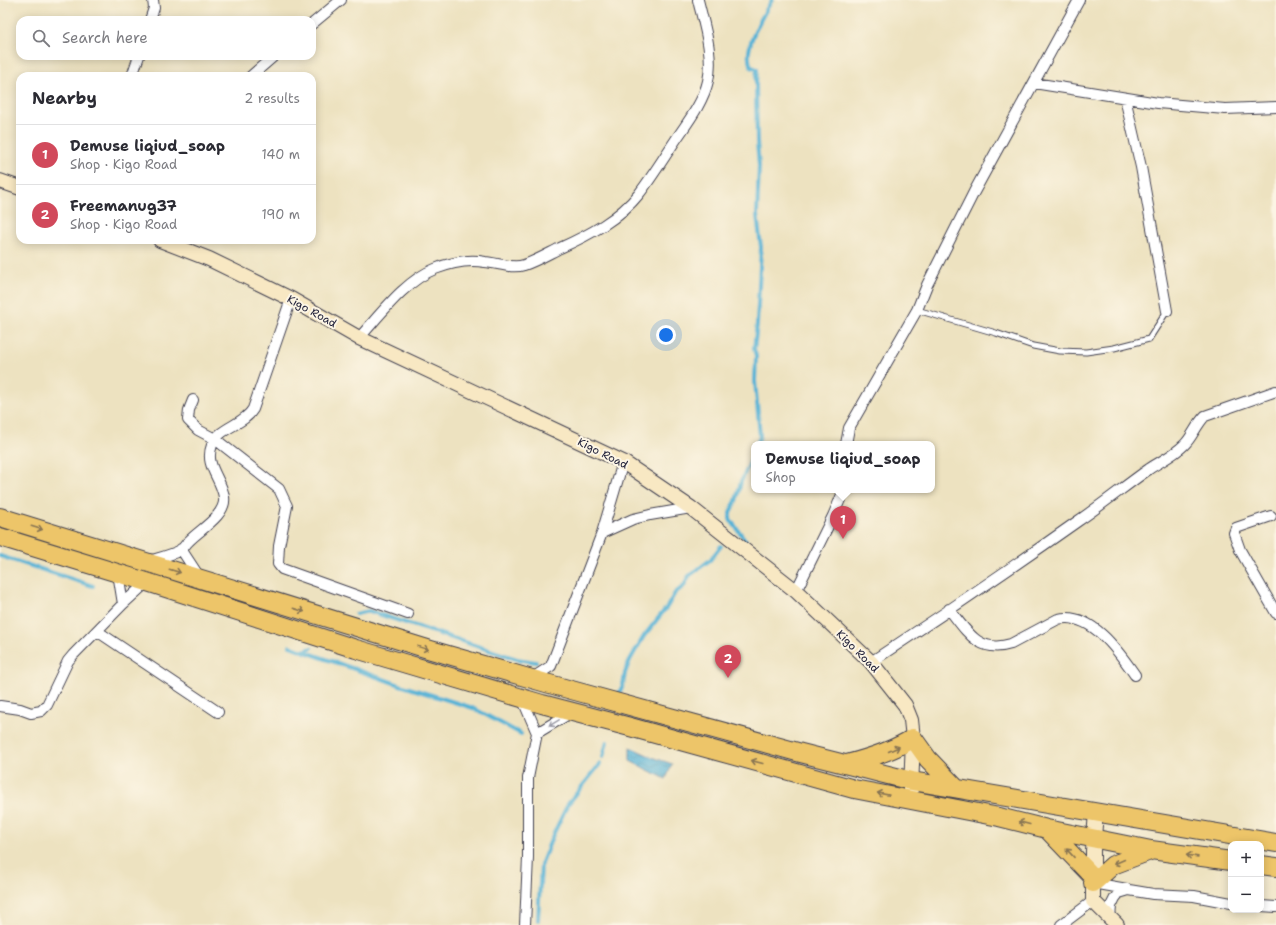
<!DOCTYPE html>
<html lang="en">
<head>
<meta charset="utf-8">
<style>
	:root { --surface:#fff; --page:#f2f2f3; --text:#2b2b33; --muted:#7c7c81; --line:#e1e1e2; --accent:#d1495b }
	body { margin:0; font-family:"Shantell Sans",sans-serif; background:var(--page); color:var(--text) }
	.controls { position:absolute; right:12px; bottom:12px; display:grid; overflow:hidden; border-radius:8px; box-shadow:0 2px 10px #0003 }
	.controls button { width:36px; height:36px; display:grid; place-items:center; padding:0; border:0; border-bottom:1px solid var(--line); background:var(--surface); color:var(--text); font:20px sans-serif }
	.you { position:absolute; left:666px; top:335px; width:14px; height:14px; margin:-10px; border:3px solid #fff; border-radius:50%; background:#1a73e8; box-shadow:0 0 0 6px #1a73e833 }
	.badge { display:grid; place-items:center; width:26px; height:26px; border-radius:50%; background:var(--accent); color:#fff; font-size:13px; font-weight:700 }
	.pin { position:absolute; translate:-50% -33px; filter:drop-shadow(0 1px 2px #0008) }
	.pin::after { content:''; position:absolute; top:21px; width:14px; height:12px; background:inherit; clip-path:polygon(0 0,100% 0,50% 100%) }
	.popup { position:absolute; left:751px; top:441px; width:184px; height:52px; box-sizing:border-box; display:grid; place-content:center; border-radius:8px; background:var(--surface); filter:drop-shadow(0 1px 3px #0005); font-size:13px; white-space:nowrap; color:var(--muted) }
	.popup b { font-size:15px; color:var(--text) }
	.popup::after { content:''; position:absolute; left:50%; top:100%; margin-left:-8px; border:8px solid transparent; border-top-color:var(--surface) }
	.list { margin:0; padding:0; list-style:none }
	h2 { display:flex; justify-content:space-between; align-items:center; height:52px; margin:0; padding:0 16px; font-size:17px }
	h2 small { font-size:13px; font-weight:400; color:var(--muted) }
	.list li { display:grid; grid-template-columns:26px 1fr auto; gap:12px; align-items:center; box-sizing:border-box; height:60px; padding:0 16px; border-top:1px solid var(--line) }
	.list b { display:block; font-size:15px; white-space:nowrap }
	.list p { margin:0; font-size:13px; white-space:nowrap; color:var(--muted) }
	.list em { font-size:13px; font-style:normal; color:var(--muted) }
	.icon { flex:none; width:22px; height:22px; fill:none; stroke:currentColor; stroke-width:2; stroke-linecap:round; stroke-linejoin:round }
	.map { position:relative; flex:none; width:1276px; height:925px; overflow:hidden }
	.search { position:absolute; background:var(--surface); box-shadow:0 2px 10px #0003; left:16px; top:16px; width:300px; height:44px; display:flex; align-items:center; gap:10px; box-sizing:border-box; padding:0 14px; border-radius:12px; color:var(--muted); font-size:15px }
	.panel { position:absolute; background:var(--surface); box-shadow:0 2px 10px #0003; left:16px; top:72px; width:300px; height:172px; border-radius:12px }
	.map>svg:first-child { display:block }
	.water { fill:url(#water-waves); stroke:#3d6a88 }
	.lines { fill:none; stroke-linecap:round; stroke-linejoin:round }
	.stream { stroke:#58b3d6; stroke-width:4 }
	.lane-casing { stroke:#403f4f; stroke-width:7 }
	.street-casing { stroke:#403f4f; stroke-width:12 }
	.secondary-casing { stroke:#403f4f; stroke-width:16 }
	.highway-casing { stroke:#403f4f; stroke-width:20 }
	.lane { stroke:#fff; stroke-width:5 }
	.street { stroke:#fff; stroke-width:10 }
	.secondary { stroke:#f8e8c3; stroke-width:14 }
	.highway { stroke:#edc569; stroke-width:18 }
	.oneway { stroke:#887452 }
	.oneway2 { stroke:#9c9ca7 }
	.labels { text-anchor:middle; stroke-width:4; stroke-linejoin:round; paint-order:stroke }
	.street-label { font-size:11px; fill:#22223b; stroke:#fcf5e5 }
</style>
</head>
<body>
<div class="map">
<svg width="1276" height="925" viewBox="0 0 1276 925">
	<defs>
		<pattern id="water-waves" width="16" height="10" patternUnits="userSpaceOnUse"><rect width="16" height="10" fill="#58b3d6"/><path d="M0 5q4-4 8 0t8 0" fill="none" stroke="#4891af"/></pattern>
	</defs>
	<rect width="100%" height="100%" fill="#fcf5e5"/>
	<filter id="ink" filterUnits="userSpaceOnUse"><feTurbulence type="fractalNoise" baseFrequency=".025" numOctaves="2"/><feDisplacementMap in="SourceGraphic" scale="8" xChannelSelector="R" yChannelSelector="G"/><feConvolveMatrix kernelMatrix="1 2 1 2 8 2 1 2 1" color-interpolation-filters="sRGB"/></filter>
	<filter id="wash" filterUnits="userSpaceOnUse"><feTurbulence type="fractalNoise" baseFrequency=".012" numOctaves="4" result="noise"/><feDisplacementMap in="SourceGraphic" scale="16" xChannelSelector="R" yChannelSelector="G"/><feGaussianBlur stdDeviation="0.9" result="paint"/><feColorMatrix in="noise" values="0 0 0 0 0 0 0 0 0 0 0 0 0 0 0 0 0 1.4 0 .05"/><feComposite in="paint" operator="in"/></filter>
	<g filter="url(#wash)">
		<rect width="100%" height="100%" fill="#ede2c0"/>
		<path class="water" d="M630,747L652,757L672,764L666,779L630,761Z"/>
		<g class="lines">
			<path class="stream" d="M757,444L760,436L755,381L756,356L754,349L757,324L761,247L757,215L759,166L757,142L756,83L757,69L751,67C742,48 762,17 772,0
				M743,545L746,541L730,519V512L736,501L741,482L754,453
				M0,556L93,586
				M356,614L369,611L517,659L536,662
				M290,646L303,651L311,648
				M303,651L400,685L473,708L521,734
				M618,695L623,685L625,673L630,660L644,636L667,607L675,593L684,586L689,576L710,560L721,546
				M603,757L607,742
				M538,920L541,865L552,837L568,804L600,764"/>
		</g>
	</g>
	<g filter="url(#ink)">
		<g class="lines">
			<g class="lane-casing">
				<path id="lane" d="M917,310L996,333L1033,346L1060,351L1086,352L1114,348L1149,339L1167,311"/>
			</g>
			<g class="street-casing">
				<path id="street" d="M150,20L154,8L153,0
					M312,24L341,0
					M132,76L139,56
					M251,76L274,56
					M1034,83L1158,103L1225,109L1276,107
					M1125,98L1141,167L1167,311
					M359,338C380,315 406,280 435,269C450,263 469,259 485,262C498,263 512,269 524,265C536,261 548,254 560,248C589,235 619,219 639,194C652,177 663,159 675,141C687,123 703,103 708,81C714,55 704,25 698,0
					M193,400L189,410L188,420L198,430L215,439L279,489L287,506L279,546L278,564L282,569L408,614
					M846,444L849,428L917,310L927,285L974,192L1079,0
					M1271,516L1236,528L1234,533L1240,550L1276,613
					M602,533L633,519L650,515L691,508
					M181,549L200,578
					M149,561C159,558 171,555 181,550C184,548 186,543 189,541C199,530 227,515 224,497C221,477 204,466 212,445C219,427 244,425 253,409L291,299
					M118,573L123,604
					M796,591L833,516L844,490
					M949,609C967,632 979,654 1011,644L1058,619C1091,611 1119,652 1135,675
					M97,631L218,712
					M871,662C941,616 1010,569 1078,521C1103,504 1125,486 1149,469C1161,461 1174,455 1184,445C1192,438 1196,425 1205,416L1276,391
					M531,679L551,666L602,533L623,462
					M522,698L537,733L528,778V857L525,925
					M0,706L20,709L31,713L41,711L47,705L68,661L73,655L123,604L147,582
					M537,733L572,712
					M1093,883L1127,889
					M1261,906L1276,907
					M1110,918L1111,906L1115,898L1119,893L1129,890L1153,894L1194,896L1231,903
					M1061,925L1093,901"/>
			</g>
			<g class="secondary-casing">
				<path id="secondary" d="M0,181L20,188
					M160,240L209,259L291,299L359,338L623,462L691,508L796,591L871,662L894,691L905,705L911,720L913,738L911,790
					M1096,812L1093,851V901L1117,925"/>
			</g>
			<g class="highway-casing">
				<path id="highway" d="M0,517L431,650L546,683L801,753L912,781L1276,843
					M0,537L147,582L356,649L542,704L630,727L854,789L999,817L1047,829L1151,850L1231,861
					M847,764C870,758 893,751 913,738L928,759L956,788
					M1047,829L1093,877
					M1261,865L1276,867
					M1093,883L1113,865L1150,851"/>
			</g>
			<use href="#lane" class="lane"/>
			<use href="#street" class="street"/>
			<use href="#secondary" class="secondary"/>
			<use href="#highway" class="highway"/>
		</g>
		<defs><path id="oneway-shaft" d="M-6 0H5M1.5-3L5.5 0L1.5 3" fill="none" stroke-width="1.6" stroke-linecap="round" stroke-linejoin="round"/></defs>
		<g class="oneway">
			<use href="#oneway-shaft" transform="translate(37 528) rotate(17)"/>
			<use href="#oneway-shaft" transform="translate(175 571) rotate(17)"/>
			<use href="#oneway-shaft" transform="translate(299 610) rotate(17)"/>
			<use href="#oneway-shaft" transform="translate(423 648) rotate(17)"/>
			<use href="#oneway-shaft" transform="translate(894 749) rotate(-24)"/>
			<use href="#oneway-shaft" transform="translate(757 762) rotate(-165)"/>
			<use href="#oneway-shaft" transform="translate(883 794) rotate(-169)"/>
			<use href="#oneway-shaft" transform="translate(1024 823) rotate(-166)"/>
			<use href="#oneway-shaft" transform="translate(1070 853) rotate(-133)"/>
			<use href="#oneway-shaft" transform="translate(1192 856) rotate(-172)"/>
			<use href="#oneway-shaft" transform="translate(1119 862) rotate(156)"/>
		</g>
		<use class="oneway2" href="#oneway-shaft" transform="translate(554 723) rotate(149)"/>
	</g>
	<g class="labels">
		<g class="street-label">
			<text transform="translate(312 311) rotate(29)" y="4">Kigo Road</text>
			<text transform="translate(603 453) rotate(27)" y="4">Kigo Road</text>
			<text transform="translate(858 651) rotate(45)" y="4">Kigo Road</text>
		</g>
	</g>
</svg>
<div class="controls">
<button>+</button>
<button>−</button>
</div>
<div class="you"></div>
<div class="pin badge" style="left:843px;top:539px">1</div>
<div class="popup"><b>Demuse liqiud_soap</b>Shop</div>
<div class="pin badge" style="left:728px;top:678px">2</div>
<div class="search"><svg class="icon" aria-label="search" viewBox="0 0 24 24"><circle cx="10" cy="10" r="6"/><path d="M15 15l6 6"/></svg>Search here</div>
<section class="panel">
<h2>Nearby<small>2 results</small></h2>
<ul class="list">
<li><span class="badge">1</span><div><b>Demuse liqiud_soap</b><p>Shop · Kigo Road</p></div><em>140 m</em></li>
<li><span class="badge">2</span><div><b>Freemanug37</b><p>Shop · Kigo Road</p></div><em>190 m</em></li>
</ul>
</section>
</div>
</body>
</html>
